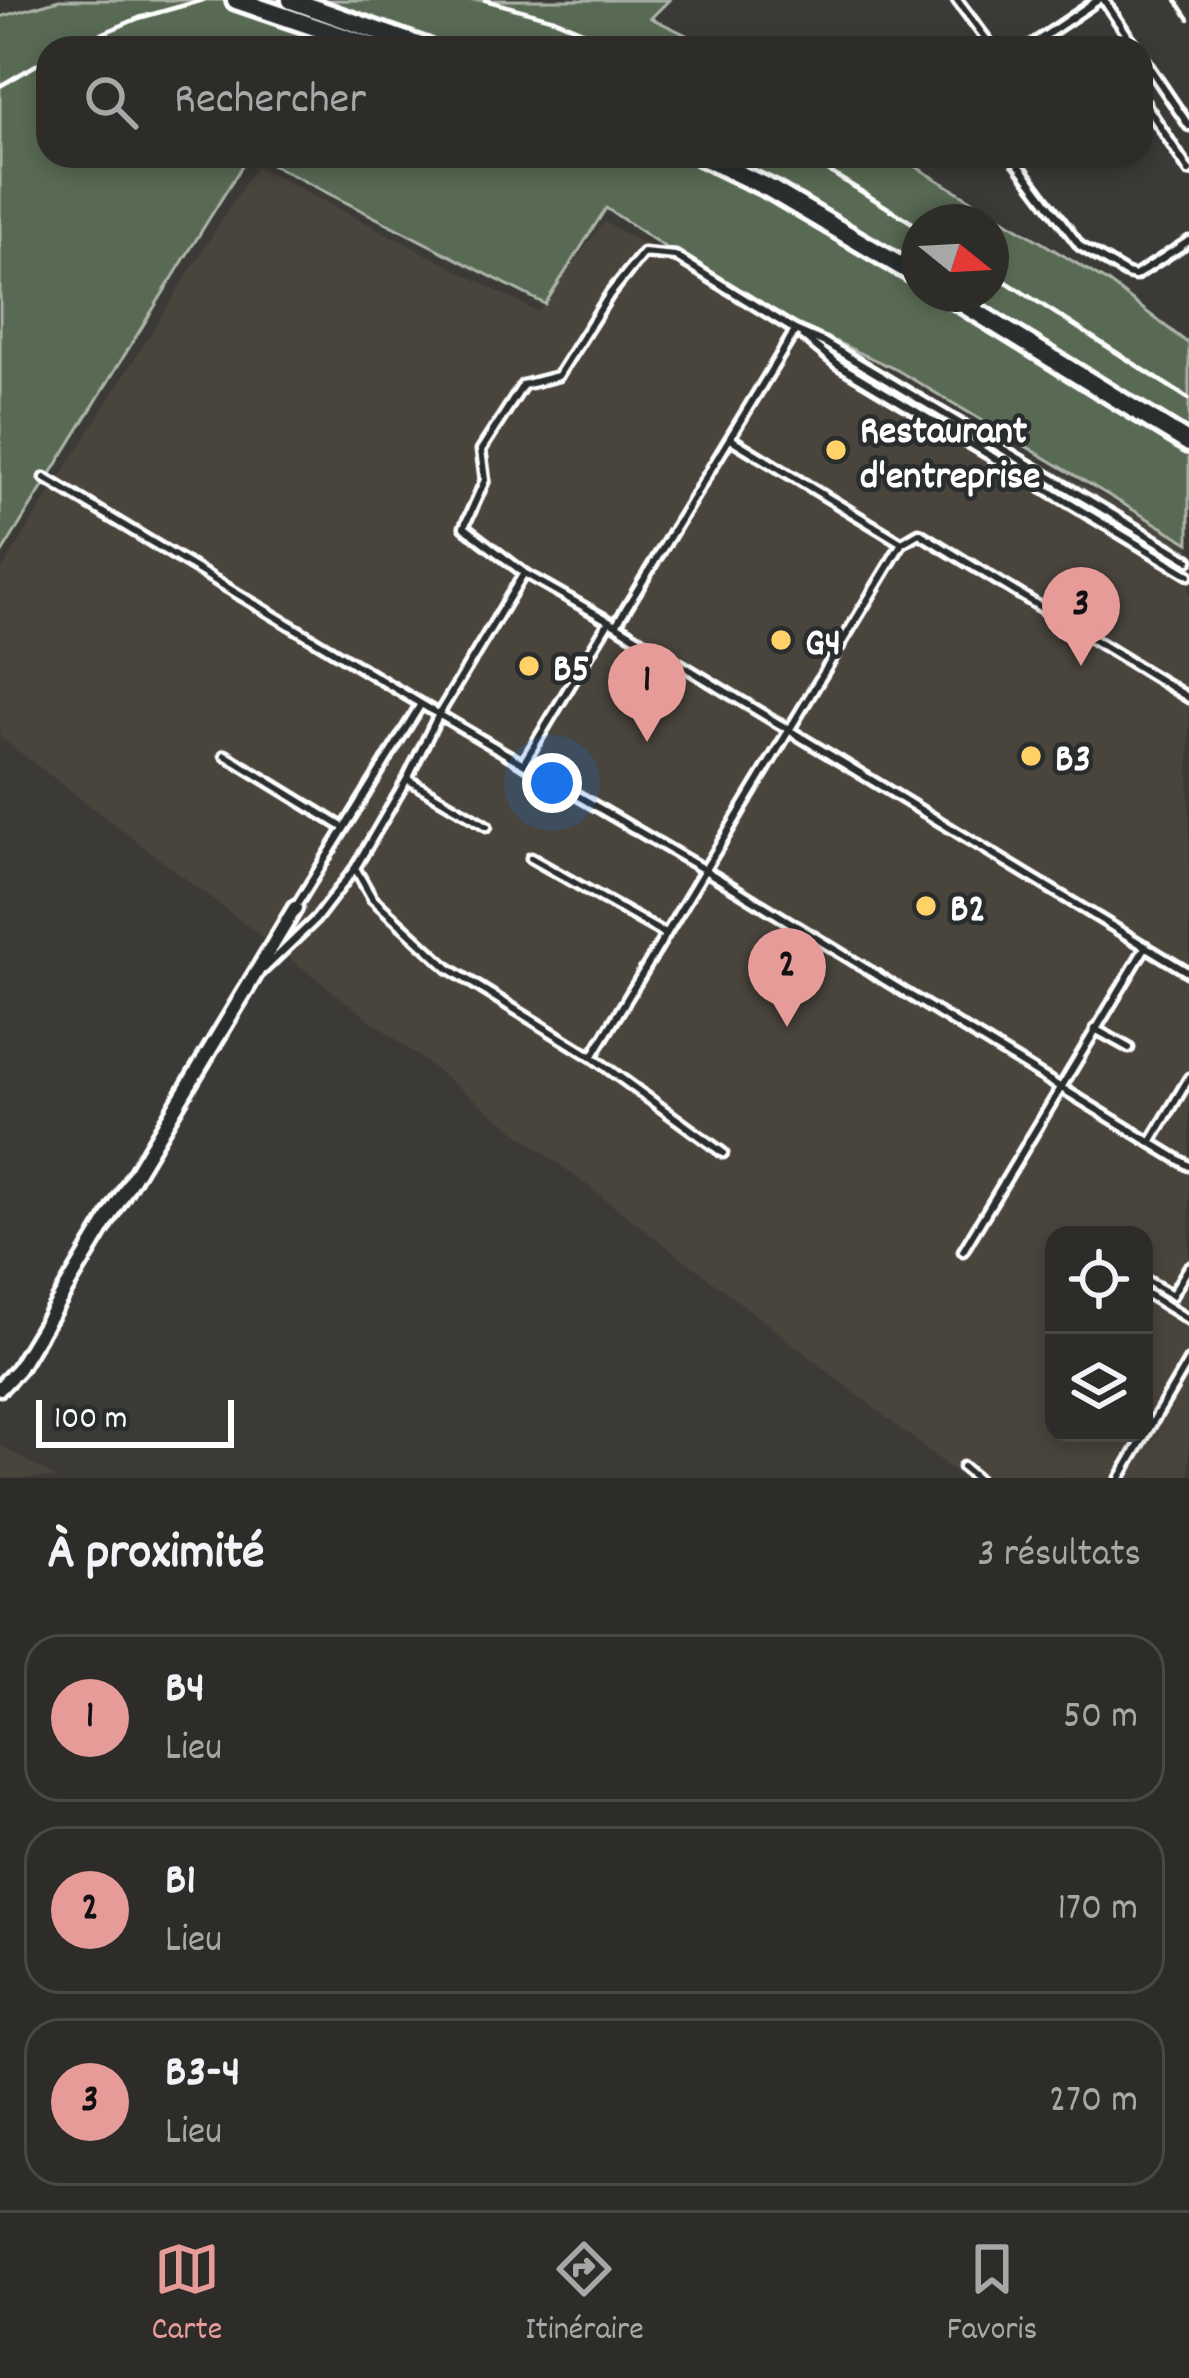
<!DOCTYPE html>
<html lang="fr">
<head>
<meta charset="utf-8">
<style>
	:root { --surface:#2d2c29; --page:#393835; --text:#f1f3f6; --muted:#a7a7a8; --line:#484846; --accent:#e69b98 }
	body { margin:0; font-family:Dekko,sans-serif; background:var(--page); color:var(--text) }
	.controls { position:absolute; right:36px; bottom:36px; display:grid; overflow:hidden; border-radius:24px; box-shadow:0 6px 18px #0003 }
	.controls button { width:108px; height:108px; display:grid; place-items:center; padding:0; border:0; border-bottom:3px solid var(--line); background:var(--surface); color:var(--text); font:60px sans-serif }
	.compass { position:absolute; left:901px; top:204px; width:108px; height:108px; border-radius:50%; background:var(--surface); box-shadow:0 6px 18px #0003; rotate:108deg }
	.scale { position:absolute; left:36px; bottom:30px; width:198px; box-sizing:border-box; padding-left:12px; border:6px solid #fff; border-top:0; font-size:33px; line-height:42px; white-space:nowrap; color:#fff; -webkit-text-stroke:9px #2a2d2e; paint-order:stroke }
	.you { position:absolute; left:552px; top:783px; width:42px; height:42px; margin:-30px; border:9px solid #fff; border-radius:50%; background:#1a73e8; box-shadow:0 0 0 18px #1a73e833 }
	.badge { display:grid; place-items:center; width:78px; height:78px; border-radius:50%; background:var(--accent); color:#111; font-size:39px; font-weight:700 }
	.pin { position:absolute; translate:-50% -99px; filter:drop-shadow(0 3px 6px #0008) }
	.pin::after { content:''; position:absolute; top:63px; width:42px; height:36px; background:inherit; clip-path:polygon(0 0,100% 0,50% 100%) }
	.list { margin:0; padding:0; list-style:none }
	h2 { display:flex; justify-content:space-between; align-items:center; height:156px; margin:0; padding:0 48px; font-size:51px }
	h2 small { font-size:39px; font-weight:400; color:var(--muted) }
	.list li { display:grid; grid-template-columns:78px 1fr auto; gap:36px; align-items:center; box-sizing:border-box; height:168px; margin:0 24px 24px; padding:0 24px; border:3px solid var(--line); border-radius:36px }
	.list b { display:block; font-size:45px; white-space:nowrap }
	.list p { margin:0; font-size:39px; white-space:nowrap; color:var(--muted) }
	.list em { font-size:39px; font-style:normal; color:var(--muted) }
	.icon { flex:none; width:66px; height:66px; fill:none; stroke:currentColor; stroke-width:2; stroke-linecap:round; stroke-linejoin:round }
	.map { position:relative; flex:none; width:1189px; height:1478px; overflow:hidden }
	.search { position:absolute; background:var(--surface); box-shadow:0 6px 18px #0003; left:36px; right:36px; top:36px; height:132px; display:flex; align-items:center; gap:30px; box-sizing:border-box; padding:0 42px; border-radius:36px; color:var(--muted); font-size:45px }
	.sheet { height:732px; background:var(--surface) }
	nav { display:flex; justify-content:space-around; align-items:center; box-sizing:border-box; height:168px; border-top:3px solid var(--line); background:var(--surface); font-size:33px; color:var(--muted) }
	nav a { display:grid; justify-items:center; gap:6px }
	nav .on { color:var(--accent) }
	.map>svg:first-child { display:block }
	.built { fill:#49443e; fill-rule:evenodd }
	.green { fill:#586a53; stroke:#acb4a9; stroke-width:3; fill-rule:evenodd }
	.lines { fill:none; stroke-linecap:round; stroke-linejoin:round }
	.lane-casing { stroke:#fff; stroke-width:15 }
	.street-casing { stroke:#fff; stroke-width:21 }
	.secondary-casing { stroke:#fff; stroke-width:26 }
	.lane { stroke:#2a2d2e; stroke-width:6 }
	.street { stroke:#2a2d2e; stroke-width:12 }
	.secondary { stroke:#2a2d2e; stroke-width:16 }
	.rail { stroke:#fff; stroke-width:4.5 }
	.poi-dot { fill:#ffd166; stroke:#2a2d2e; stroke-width:4.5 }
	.labels { text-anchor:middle; stroke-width:9; stroke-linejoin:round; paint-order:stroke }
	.poi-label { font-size:39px; font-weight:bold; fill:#fff; stroke:#2a2d2e; text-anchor:start }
</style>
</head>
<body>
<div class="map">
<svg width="1189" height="1478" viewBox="0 0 1189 1478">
	<rect width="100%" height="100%" fill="#3c3a37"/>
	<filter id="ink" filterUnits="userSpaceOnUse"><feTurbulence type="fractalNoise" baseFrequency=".00833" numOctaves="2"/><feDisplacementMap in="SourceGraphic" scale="24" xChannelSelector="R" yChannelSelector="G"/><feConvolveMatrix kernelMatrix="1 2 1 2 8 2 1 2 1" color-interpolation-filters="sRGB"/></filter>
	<g filter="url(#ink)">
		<path class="built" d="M256,166L538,312L604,222L1189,543V1478H963L733,1297L0,737V573ZM1054,1235H1144V1433H1054Z
			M0,1445L56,1478H0Z"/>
		<path class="green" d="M59,0H669L651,18L714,48H48V156H248L0,556V17Z
			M255,156H898L1109,283L1189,344V543L897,370L743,299L606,208L545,304ZM919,222H991V294H919Z"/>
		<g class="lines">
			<g class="lane-casing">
				<path id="lane" d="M957,0L993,48
					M1104,0L1136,48
					M1027,48L1098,0
					M1141,55L1189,126
					M1141,97L1189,171
					M1012,156L1080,246L1127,274L1135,276L1189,241
					M803,336L837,364L1189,575
					M731,439L902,543
					M45,478L421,704
					M1189,560L825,343L795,330L675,256L643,253L610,294L558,376L523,385L481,450L485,480L464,527L524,573L616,625L1189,973
					M616,625L795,331
					M225,755L344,828
					M523,764L608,623
					M407,779L487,826
					M531,858L665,934
					M355,868L372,898L448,968L592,1057L723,1153
					M295,908L421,704L703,869L1189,1166
					M264,969L316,919L355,868L407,779L439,714L524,573
					M1095,1029L1129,1048
					M592,1057L902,543L919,533L1189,698
					M1151,1142L1189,1078
					M963,1251L1146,946
					M1144,1279L1172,1295L1189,1267
					M1144,1292L1189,1320
					M963,1467L976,1478
					M1120,1478L1189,1360"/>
			</g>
			<g class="street-casing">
				<path id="street" d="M0,1388L18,1369L295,908"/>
			</g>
			<g class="secondary-casing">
				<path id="secondary" d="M236,0L377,48
					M291,0L426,48
					M701,156L770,189L919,277
					M947,294L1189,443"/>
			</g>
			<use href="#lane" class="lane"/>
			<use href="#street" class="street"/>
			<use href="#secondary" class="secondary"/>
			<path class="rail" d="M485,0L554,19L623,48
				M1176,0L1189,19
				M68,48L139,18L203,0
				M0,86L48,58
				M804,156L919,227
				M991,272L1189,399"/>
		</g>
	</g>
	<g class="poi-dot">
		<circle cx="836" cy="450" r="12"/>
		<circle cx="781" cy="640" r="12"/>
		<circle cx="529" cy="666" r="12"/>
		<circle cx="1031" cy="756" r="12"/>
		<circle cx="926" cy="906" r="12"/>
	</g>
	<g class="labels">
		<g class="poi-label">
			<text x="860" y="442">Restaurant<tspan x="860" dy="45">d'entreprise</tspan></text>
			<text x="805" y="654">G4</text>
			<text x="553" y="680">B5</text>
			<text x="1055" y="770">B3</text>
			<text x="950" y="920">B2</text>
		</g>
	</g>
</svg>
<div class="controls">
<button><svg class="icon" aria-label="locate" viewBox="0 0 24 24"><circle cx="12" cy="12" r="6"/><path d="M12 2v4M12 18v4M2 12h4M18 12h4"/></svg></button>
<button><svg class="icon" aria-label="layers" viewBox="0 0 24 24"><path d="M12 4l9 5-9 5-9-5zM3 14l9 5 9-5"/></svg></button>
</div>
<svg class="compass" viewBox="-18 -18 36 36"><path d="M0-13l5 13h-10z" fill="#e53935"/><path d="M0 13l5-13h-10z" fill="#a7a7a8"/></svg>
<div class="scale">100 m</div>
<div class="you"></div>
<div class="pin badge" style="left:647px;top:742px">1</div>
<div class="pin badge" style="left:787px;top:1027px">2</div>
<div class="pin badge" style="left:1081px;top:666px">3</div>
<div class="search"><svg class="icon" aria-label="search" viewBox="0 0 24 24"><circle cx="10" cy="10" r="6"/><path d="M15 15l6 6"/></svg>Rechercher</div>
</div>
<section class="sheet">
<h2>À proximité<small>3 résultats</small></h2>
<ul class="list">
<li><span class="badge">1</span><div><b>B4</b><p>Lieu</p></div><em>50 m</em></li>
<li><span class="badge">2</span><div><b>B1</b><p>Lieu</p></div><em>170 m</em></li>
<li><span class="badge">3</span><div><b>B3-4</b><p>Lieu</p></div><em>270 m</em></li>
</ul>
</section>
<nav>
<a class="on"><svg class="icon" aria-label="map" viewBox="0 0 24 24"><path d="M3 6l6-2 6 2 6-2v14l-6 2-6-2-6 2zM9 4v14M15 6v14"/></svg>Carte</a>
<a><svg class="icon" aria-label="directions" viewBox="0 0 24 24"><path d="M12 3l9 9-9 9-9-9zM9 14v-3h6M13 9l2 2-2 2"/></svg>Itinéraire</a>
<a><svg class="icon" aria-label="saved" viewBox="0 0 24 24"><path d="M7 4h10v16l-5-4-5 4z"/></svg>Favoris</a>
</nav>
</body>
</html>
